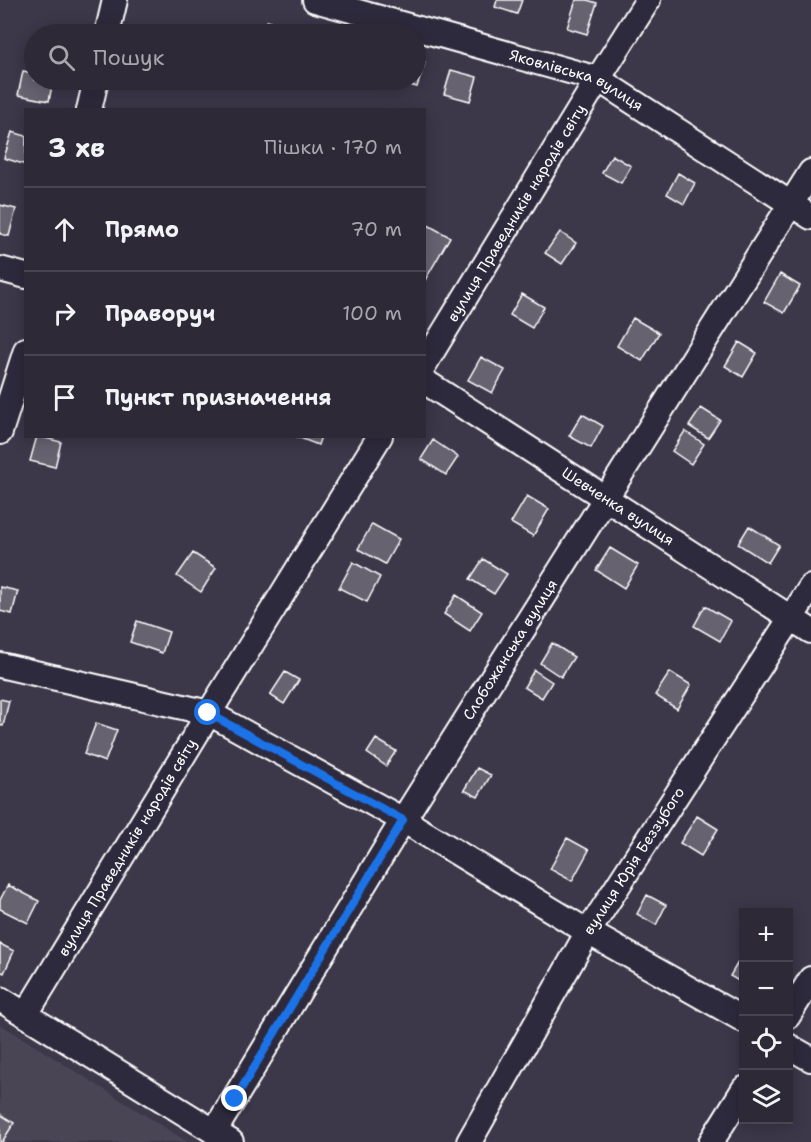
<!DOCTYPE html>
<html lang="uk">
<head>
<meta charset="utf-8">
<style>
	:root { --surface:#2d2937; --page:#393542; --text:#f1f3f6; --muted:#a7a6ad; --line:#484552 }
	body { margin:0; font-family:"Shantell Sans",sans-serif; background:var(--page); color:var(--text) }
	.controls { position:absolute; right:18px; bottom:18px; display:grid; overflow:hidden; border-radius:0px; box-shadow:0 3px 15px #0003 }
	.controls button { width:54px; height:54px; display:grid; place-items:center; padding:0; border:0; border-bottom:2px solid var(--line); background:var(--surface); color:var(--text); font:30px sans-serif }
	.stop { position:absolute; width:18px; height:18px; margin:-14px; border:4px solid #1a73e8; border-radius:50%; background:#fff }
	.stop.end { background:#1a73e8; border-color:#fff; box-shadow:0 2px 6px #0008 }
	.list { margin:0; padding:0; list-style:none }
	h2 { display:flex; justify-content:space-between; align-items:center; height:78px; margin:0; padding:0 24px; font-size:26px }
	h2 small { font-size:20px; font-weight:400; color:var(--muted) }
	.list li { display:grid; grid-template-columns:39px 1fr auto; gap:18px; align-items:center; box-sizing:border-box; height:84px; padding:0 24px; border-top:2px solid var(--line) }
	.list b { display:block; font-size:22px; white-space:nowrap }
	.list em { font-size:20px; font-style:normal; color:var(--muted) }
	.icon { flex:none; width:33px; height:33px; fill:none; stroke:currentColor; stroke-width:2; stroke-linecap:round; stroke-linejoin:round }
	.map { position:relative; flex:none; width:811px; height:1142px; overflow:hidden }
	.search { position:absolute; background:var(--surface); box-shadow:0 3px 15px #0003; left:24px; top:24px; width:402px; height:66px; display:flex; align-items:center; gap:15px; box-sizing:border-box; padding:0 21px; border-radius:33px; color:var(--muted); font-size:22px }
	.panel { position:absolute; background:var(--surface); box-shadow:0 3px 15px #0003; left:24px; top:108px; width:402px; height:330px; border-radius:0px }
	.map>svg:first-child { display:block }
	.built { fill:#494455 }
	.building { fill:#666270; stroke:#fff; stroke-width:1.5 }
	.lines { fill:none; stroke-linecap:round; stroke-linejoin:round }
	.minor-casing { stroke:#fff; stroke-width:28 }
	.minor { stroke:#2f2a3d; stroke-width:24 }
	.route { stroke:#1a73e8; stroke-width:8 }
	.labels { text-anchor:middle; stroke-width:6; stroke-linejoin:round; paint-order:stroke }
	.street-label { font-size:15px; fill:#fff; stroke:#2f2a3d }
</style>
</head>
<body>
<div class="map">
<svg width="811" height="1142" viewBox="0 0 811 1142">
	<rect width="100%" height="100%" fill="#3c3749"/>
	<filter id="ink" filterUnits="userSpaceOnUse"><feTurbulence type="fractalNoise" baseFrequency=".0167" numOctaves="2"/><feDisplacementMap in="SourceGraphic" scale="12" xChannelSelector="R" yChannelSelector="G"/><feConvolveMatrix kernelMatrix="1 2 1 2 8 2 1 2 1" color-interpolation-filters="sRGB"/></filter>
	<g filter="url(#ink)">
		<path class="built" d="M0,1024L188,1142H0Z"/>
		<path class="building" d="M497,0H522L517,14L495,7Z
			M576,0H587L597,3L587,34L567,28Z
			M267,21L290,27L288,34H263Z
			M416,59L425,62L417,87L392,80H416Z
			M451,70L477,77L470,101L444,94Z
			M23,71L34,73V80H53L49,101L18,95Z
			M12,132L26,136V165L4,158Z
			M612,155L631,166L621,183L602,173Z
			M678,173L695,183L684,204L667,194Z
			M0,205L16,209L9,236L0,234Z
			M426,224L450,237L424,282V227Z
			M560,232L576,243L562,264L545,253Z
			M780,274L800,286L784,313L764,302Z
			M522,294L544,307L532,328L510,315Z
			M633,318L659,333L642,361L617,346Z
			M739,342L757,353L743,377L725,366Z
			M481,357L505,370L492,393L468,380Z
			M701,408L720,420L708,438L689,426Z
			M582,414L603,426L591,448L569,436Z
			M685,431L704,444L691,464L672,451Z
			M37,436L61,442L55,467L30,461Z
			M295,436H321L318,445Z
			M433,440L458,457L446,475L421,459Z
			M527,496L549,509L533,536L511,523Z
			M372,524L399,539L385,564L358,549Z
			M749,526L779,545L768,563L738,544Z
			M610,548L638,565L624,588L596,570Z
			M193,553L216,568L201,592L177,576Z
			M483,559L507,574L494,594L470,579Z
			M353,562L380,577L367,602L339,588Z
			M0,587L18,591L12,614L0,611Z
			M456,595L482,612L470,631L444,614Z
			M705,606L731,621L720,641L694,626Z
			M137,621L169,632L162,653L130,642Z
			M552,643L574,657L561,677L540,663Z
			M534,670L552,682L542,698L524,687Z
			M285,672L299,680L284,704L270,695Z
			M670,672L691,685L677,709L655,695Z
			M0,699L9,701L3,726L0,725Z
			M96,723L117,730L105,762L84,754Z
			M376,739L396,751L386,766L367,753Z
			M477,768L491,775L478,797L464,790Z
			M697,816L718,829L701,856L680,843Z
			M567,838L589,850L572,881L550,869Z
			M8,885L39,901L28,923L0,909V900Z
			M647,895L666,905L656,925L637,914Z
			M0,944L14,951L4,973L0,971Z
			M740,959L744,961V984L730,976Z
			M0,1114L14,1123L2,1142H0Z"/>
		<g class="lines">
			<g class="minor-casing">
				<g id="minor">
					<path id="s1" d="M315,0L598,79L811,217"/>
					<path d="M107,34L115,0"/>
					<path d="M89,110L96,80"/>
					<path d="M0,269L26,276"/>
					<path id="s2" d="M424,365L598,79L648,0"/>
					<path id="s3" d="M424,381L811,631"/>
					<path d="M0,432L26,350"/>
					<path d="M0,665L209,713L403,820L588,932L744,1020"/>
					<path d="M0,999L231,1142"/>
					<path id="s4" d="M26,1014L209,713L380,436"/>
					<path d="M788,1016L811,979"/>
					<path d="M788,1046L811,1059"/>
					<path id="s5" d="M214,1132L403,820L811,172"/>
					<path id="s6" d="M469,1142L588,932L811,587"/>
					<path d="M711,1142L744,1089"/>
				</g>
			</g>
			<use href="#minor" class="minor"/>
		</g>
	</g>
	<g class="lines" filter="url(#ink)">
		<path class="route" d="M208,713L403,820L235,1099"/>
	</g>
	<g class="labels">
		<g class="street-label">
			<text dy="5" stroke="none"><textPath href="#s1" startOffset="274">Яковлівська вулиця</textPath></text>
			<text dy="5" stroke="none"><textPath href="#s2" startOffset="178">вулиця Праведників народів світу</textPath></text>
			<text dy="5" stroke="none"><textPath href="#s3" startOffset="231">Шевченка вулиця</textPath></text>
			<text dy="5" stroke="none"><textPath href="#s5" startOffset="566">Слобожанська вулиця</textPath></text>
			<text dy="5" stroke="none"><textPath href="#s4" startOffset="195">вулиця Праведників народів світу</textPath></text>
			<text dy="5" stroke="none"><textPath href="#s6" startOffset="326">вулиця Юрія Беззубого</textPath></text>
		</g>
	</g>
</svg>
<div class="controls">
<button>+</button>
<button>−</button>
<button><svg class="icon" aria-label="locate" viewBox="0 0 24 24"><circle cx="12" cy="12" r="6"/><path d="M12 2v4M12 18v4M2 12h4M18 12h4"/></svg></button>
<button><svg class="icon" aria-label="layers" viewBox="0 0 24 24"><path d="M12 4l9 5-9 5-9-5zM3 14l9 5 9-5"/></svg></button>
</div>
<div class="stop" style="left:208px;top:713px"></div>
<div class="stop end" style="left:235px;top:1099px"></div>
<div class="search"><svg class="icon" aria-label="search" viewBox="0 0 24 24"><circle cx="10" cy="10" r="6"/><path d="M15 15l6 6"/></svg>Пошук</div>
<section class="panel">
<h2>3 хв<small>Пішки · 170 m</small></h2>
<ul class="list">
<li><svg class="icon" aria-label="ahead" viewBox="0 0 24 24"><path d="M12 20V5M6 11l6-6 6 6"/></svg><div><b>Прямо</b></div><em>70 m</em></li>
<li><svg class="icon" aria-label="right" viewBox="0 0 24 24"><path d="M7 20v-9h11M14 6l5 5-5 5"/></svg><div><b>Праворуч</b></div><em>100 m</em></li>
<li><svg class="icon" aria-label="arrive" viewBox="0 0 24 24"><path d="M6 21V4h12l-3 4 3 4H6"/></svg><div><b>Пункт призначення</b></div></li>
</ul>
</section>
</div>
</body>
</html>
